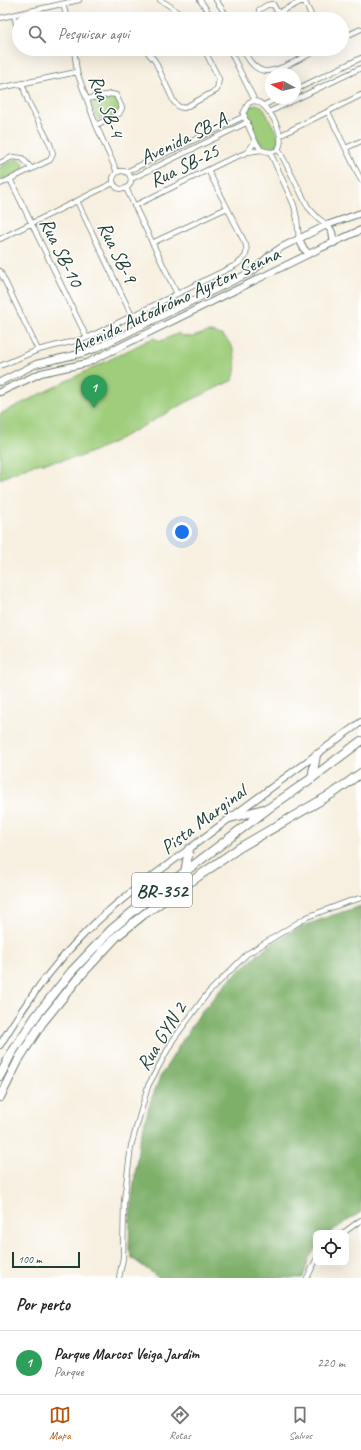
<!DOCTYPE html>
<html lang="pt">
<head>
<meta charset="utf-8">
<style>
	:root { --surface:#fff; --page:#f2f2f2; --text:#222; --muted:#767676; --line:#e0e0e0; --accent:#b45309 }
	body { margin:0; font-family:Caveat,sans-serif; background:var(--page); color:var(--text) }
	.controls { position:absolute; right:12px; bottom:12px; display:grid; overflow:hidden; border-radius:8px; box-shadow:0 4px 16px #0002 }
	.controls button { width:36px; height:36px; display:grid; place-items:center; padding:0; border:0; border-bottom:1px solid var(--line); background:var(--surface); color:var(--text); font:20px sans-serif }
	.compass { position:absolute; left:265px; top:68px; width:36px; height:36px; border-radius:50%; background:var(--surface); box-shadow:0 4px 16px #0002; rotate:278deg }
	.scale { position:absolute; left:12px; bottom:10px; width:68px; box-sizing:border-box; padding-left:4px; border:2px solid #1f3d34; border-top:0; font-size:11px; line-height:14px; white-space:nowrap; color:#1f3d34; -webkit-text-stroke:3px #fff; paint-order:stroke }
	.you { position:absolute; left:182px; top:532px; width:14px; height:14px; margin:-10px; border:3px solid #fff; border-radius:50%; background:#1a73e8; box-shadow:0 0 0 6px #1a73e833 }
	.badge { display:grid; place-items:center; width:26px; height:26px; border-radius:50%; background:var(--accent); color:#fff; font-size:13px; font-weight:700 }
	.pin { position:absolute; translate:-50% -33px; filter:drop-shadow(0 1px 2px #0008) }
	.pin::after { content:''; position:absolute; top:21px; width:14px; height:12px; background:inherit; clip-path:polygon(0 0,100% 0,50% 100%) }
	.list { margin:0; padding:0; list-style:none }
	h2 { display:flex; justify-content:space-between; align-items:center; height:52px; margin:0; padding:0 16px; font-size:17px }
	h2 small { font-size:13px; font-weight:400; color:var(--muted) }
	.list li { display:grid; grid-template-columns:26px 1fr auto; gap:12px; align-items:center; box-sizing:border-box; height:64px; padding:0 16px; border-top:1px solid var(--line) }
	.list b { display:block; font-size:15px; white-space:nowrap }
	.list p { margin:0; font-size:13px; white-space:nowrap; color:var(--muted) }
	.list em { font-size:13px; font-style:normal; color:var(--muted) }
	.icon { flex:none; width:22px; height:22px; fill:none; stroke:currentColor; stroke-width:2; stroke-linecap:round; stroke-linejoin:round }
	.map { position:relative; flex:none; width:361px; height:1278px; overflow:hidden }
	.search { position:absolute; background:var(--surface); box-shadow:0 4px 16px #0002; left:12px; right:12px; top:12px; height:44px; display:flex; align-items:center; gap:10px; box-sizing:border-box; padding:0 14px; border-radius:22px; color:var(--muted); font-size:15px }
	.sheet { height:116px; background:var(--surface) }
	nav { display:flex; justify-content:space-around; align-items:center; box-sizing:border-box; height:56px; border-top:1px solid var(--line); background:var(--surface); font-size:11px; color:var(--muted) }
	nav a { display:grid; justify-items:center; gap:2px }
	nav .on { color:var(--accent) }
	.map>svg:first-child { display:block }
	.green { fill:#9fcd7b; stroke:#5f8558 }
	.forest { fill:#7fb06b; stroke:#4f7650 }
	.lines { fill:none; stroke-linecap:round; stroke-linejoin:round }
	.street-casing { stroke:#6b7b70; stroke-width:6 }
	.secondary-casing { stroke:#6b7b70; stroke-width:8 }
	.highway-casing { stroke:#6b7b70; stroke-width:10 }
	.street { stroke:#fff; stroke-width:4.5 }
	.secondary { stroke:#fff; stroke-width:6 }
	.highway { stroke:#fff; stroke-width:8 }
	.labels { text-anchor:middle; stroke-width:3; stroke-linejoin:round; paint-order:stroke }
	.shield { fill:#fff; stroke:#627771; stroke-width:1 }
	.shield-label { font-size:19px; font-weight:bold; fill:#1f3d34 }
	.street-label { font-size:20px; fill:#1f3d34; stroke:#fff }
</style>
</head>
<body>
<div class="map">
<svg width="361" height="1278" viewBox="0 0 361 1278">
	<rect width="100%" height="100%" fill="#fff"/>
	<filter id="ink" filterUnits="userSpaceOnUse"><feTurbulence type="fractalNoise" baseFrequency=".025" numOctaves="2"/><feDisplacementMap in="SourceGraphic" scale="8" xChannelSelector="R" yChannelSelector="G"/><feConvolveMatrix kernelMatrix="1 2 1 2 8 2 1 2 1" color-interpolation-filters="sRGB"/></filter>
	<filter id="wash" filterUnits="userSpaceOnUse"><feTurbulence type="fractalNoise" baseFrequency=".012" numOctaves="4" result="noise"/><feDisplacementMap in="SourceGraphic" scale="16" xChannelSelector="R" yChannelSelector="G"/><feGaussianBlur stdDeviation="0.9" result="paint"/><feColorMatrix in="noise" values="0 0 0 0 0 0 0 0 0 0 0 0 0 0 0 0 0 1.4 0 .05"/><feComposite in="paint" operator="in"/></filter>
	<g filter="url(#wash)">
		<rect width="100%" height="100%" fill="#f7efdf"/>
		<path class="green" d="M111,96L116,98C117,101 120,105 120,108C120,115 103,120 97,119L92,105L93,101Z
			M257,104L263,107L278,136C279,142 278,147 272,149C258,150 251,127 246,116L249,107Z
			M16,159L21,160L24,163L23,170L0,181V167Z
			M208,332C212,332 217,333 221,335C236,343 238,365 233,380L187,402L114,442L80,457L32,465L0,479V414L153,338L161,341L179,333L180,336L192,337Z"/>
		<path class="forest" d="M361,906V1212L329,1233H316V1248L309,1258L303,1278H159L132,1258L129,1250L130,1217L139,1142L151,1100L160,1077L182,1041L201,1012L229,980L264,949L296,929L333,915Z"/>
	</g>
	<g filter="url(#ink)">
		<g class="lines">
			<g class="street-casing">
				<path id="street" d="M160,0L170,6L185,19
					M200,0L213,19
					M216,0L229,19
					M304,0L313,19
					M63,4L67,19
					M14,15L19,36
					M0,18L79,0
					M260,19L259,15V10L267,5L273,4L278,13
					M266,19L304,0
					M342,38L361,29
					M74,49L77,72L96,125L117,172
					M145,49L155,61L174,102L179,107L184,108L217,90L219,79L204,49
					M229,49L255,101
					M243,49C255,76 268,75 292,63C301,58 311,54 320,49
					M74,51L83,49
					M0,88L77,72
					M295,90L361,58
					M87,99L111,94L116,95L122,108L119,114L96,125
					M255,101C273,104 299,163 261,150L255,141L243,114L249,102Z
					M264,105L279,98
					M269,112L361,68
					M328,112L361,180
					M281,135L361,95
					M346,148L361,141
					M279,150L308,207L317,217L327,225
					M248,152L255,141
					M270,152L294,205L297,219L299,239
					M0,163L12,157L22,158L32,169
					M113 180a9 9 0 1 1 18 0a9 9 0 1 1-18 0Z
					M126,172L245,116
					M10,179L87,338
					M131,179L248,122
					M0,184L50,160L53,154L50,144L28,101L22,83
					M126,188L177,294
					M77,201L132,316
					M134,206L226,161L248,152L261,150
					M0,239L113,183
					M152,243L227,208
					M0,271L38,350
					M0,366L38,350L87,338L236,265C245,258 248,256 246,245L208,170
					M343,1233L361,1220
					M119,1278L123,1258L124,1201L131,1146L148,1086L173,1040L207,994L247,954L307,917L347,902L361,898
					M307,1278L316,1260"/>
			</g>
			<g class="secondary-casing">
				<path id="secondary" d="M327,225L332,232L334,243
					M299,239L304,249L309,254
					M0,382L36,364L83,353L95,349L253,271L270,255L282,247L327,225L361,213
					M0,392L41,373L87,363L321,248L361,230
					M0,1045C25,1003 52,966 86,932C116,902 151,877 185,852C243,808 302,765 361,722"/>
			</g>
			<g class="highway-casing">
				<path id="highway" d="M312,778L316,755
					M230,818L264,809
					M185,873L189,849
					M0,1076L11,1054L36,1016L72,971L112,929L136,909L269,808L312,778L361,741
					M0,1097L20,1057L42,1023L80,976L117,936L143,915L239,848L335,792L361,773"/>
			</g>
			<use href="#street" class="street"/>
			<use href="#secondary" class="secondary"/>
			<use href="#highway" class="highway"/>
		</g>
	</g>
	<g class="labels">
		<rect class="shield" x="132" y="873" width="60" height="34" rx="3"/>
		<g class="shield-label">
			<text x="162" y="897">BR-352</text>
		</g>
		<g class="street-label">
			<text transform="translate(107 106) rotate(69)" y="7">Rua SB-4</text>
			<text transform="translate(183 138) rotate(-26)" y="7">Avenida SB-A</text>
			<text transform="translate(184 165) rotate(-26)" y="7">Rua SB-25</text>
			<text transform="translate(62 252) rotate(64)" y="7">Rua SB-10</text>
			<text transform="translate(118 252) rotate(64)" y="7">Rua SB-9</text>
			<text transform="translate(175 300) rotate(-25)" y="7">Avenida Autodrómo Ayrton Senna</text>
			<text transform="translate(203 819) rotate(-37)" y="7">Pista Marginal</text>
			<text transform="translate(161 1036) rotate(-58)" y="7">Rua GYN 2</text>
		</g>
	</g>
</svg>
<div class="controls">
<button><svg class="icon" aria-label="locate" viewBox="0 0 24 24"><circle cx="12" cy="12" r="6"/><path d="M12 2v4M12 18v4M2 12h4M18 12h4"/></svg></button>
</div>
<svg class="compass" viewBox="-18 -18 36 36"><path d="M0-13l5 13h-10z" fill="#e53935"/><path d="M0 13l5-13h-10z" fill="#767676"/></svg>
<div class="scale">100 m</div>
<div class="you"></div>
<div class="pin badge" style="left:94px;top:408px;background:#2e9e5b">1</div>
<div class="search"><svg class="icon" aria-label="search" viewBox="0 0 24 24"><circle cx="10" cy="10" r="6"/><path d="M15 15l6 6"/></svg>Pesquisar aqui</div>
</div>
<section class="sheet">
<h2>Por perto<small></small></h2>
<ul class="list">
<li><span class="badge" style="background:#2e9e5b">1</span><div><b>Parque Marcos Veiga Jardim</b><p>Parque</p></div><em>220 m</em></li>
</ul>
</section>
<nav>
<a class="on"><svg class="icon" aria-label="map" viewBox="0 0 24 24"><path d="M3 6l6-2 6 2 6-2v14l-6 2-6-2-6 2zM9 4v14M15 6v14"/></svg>Mapa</a>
<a><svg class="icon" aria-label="directions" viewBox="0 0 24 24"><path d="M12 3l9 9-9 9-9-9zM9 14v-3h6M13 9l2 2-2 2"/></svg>Rotas</a>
<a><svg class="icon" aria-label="saved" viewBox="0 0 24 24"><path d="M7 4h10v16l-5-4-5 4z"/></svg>Salvos</a>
</nav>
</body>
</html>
